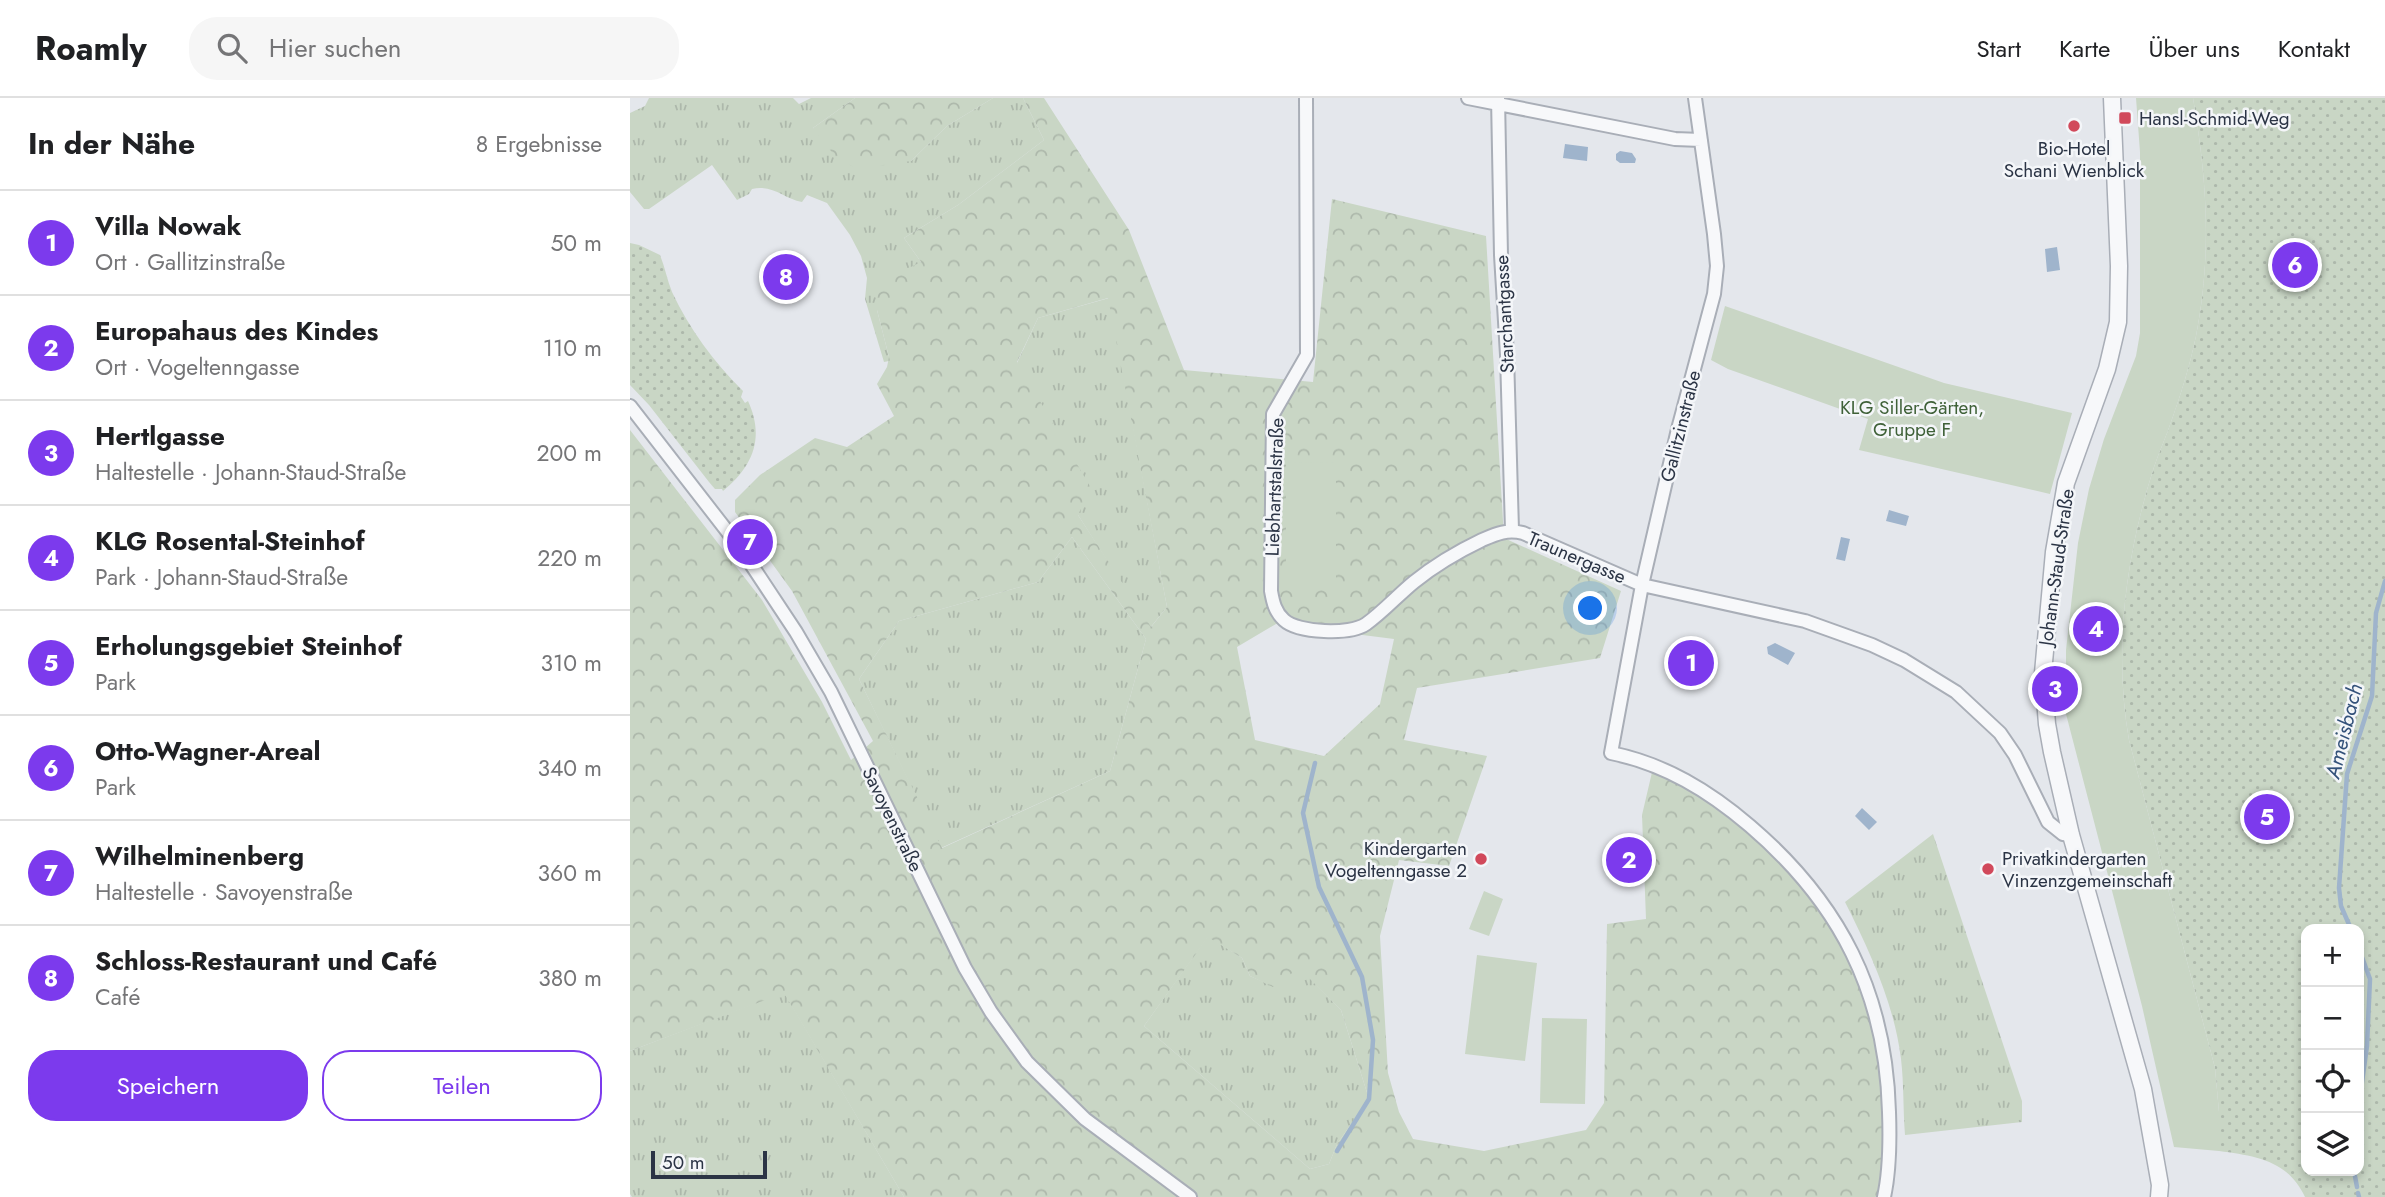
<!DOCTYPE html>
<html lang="de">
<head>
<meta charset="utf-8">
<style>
	:root { --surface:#fff; --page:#f6f6f6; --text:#202124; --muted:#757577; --line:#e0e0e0; --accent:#7c3aed }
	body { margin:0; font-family:Jost,sans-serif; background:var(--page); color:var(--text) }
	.controls { position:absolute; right:21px; bottom:21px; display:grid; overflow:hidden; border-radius:14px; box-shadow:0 4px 10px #0003 }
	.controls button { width:63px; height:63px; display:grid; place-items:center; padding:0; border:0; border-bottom:2px solid var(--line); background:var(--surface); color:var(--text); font:35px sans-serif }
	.scale { position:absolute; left:21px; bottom:18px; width:116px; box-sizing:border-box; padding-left:7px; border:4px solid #2b3445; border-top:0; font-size:19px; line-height:24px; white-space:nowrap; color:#2b3445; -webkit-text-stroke:5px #f4f6f9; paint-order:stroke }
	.you { position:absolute; left:961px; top:511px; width:24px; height:24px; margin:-18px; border:5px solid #fff; border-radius:50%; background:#1a73e8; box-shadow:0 0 0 10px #1a73e833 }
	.badge { display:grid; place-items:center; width:46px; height:46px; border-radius:50%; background:var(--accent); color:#fff; font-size:23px; font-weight:700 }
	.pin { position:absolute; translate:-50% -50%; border:4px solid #fff; box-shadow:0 2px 7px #0006 }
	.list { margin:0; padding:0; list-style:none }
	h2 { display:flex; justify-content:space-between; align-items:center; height:91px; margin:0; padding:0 28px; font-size:30px }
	h2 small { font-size:23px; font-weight:400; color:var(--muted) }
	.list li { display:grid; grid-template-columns:46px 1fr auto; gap:21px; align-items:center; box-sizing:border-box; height:105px; padding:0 28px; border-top:2px solid var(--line) }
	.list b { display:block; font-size:26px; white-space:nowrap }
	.list p { margin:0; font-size:23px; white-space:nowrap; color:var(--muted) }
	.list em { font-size:23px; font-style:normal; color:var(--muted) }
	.actions { display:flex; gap:14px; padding:21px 28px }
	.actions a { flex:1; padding:16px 0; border:2px solid var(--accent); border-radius:28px; text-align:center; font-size:24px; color:var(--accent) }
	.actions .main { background:var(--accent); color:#fff }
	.icon { flex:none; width:38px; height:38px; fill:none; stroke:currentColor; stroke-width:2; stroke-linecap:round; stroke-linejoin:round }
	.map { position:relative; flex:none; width:1755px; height:1099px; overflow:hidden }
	header { display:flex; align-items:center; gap:42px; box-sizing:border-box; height:98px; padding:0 35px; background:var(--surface); border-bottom:2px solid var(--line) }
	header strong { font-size:33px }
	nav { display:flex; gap:38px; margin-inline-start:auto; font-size:24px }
	.search { width:490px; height:63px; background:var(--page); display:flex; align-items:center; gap:18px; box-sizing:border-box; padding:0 24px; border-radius:28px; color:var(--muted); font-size:26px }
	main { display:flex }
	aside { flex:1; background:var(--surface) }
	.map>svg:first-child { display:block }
	.grass { fill:url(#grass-tufts) }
	.forest { fill:url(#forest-crowns); fill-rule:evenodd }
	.park { fill:url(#park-dots); fill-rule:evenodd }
	.garden { fill:#c9d6c5 }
	.water { fill:#9fb4cc }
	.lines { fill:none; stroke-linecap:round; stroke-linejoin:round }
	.stream { stroke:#9fb4cc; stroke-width:4.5 }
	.minor-casing { stroke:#a9aeb7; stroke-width:16 }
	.tertiary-casing { stroke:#a9aeb7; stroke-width:19 }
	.minor { stroke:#f7f8fa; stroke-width:12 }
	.tertiary { stroke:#f7f8fa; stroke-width:16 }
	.poi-dot { fill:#d1495b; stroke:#f4f6f9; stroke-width:2.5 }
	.labels { text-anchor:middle; stroke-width:5; stroke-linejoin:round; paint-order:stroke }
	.poi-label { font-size:19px; fill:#2b3445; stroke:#f4f6f9; text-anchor:start }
	.street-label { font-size:19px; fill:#2b3445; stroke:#f4f6f9 }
	.park-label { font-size:19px; fill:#3f6138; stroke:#f4f6f9 }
	.water-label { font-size:21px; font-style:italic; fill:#34527a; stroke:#f4f6f9 }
</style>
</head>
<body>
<header>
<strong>Roamly</strong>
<div class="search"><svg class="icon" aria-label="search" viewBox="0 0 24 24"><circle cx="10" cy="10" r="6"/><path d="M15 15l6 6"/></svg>Hier suchen</div>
<nav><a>Start</a><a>Karte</a><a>Über uns</a><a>Kontakt</a></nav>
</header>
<main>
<aside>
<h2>In der Nähe<small>8 Ergebnisse</small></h2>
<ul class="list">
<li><span class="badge">1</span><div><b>Villa Nowak</b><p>Ort · Gallitzinstraße</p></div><em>50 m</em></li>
<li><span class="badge">2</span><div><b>Europahaus des Kindes</b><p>Ort · Vogeltenngasse</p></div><em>110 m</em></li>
<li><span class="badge">3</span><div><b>Hertlgasse</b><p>Haltestelle · Johann-Staud-Straße</p></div><em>200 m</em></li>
<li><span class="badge">4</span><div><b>KLG Rosental-Steinhof</b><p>Park · Johann-Staud-Straße</p></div><em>220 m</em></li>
<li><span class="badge">5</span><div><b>Erholungsgebiet Steinhof</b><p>Park</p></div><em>310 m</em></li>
<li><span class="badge">6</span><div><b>Otto-Wagner-Areal</b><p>Park</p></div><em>340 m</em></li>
<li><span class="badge">7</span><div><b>Wilhelminenberg</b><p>Haltestelle · Savoyenstraße</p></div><em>360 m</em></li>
<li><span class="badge">8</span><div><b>Schloss-Restaurant und Café</b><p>Café</p></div><em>380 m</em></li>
</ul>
<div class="actions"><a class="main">Speichern</a><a>Teilen</a></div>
</aside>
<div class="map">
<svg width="1755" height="1099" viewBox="0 0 1755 1099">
	<defs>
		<pattern id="grass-tufts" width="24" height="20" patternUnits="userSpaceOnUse" patternTransform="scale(1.75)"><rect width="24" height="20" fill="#c9d6c5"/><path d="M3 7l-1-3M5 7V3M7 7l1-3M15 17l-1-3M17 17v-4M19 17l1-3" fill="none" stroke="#adb8ab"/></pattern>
		<pattern id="forest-crowns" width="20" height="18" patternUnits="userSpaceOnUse" patternTransform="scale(1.75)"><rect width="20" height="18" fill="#c9d6c5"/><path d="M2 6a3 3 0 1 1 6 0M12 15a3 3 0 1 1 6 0" fill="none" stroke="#adb8ab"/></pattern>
		<pattern id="park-dots" width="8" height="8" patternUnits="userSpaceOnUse" patternTransform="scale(1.75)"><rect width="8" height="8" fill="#c9d6c5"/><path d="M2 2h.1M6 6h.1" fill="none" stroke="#adb8ab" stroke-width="1.8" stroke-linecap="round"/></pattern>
	</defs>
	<rect width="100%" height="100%" fill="#e4e7ec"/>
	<path class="grass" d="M19,0H163L169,6L181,0H225L183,30L281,63L317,28L363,0H393L414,42L328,107L274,140L291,164L247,212L259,259V263L254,264L235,201L237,180L231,158L220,137L197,105L177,97L172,104C154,101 143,86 122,91L119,96L107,102L82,67L19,111H14L0,94V15L15,8Z
		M479,200L537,509L520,530L448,417L387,265L408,220Z
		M442,439L516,541L480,673L311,750L229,581L269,523L408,484Z
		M1303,736L1392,1003V1024L1275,1037C1273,1012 1274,986 1271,961C1264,905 1240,854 1215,804Z
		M578,838L612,860L620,878L643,888L669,869L711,912L739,1001L707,1046L699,1066L680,1071L514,928Z
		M154,894L274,1099H2L0,1096V953Z"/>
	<path class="forest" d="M225,0H363L317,28L281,63L229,71L208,62L183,30Z
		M393,0H414L499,132L554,272L683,284L702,101L856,138L874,440L991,493L970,560L787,590L774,642L857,658L819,768L769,762L750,838L758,975L769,1014L783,1041L854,1053L956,1032L974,1005L977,826L1016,821L1012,717L1023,670L1063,693L1127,742L1164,777L1210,842L1239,909L1248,950L1254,992V1036L1252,1085L1249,1099H274L154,895L0,953V332L132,502L192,604L221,662L243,643L162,493L105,414V402L130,377L185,340L217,349L264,318L247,286L257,269L259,259L247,212L246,186L291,164L274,140L328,107L414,42ZM478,200L537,509L521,529L448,417L461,390L387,264L408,220ZM442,439L516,541L480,673L312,750L229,581L269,523L408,484ZM646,526L764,541L750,606L694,658L625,642L607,549ZM578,839L612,860L620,878L643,889L669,870L711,912L739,1001L707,1046L699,1066L680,1071L514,928Z"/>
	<path class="park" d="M1563,0H1755V1099H1675C1658,1062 1625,1058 1589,1053V1014L1585,970L1499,642C1483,551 1496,456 1524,369C1529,354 1536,339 1541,324C1551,296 1560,267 1566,238C1582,155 1577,82 1563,0ZM1676,831H1729V1073H1676Z
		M0,145L9,147L30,157C35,169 37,182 42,194C60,232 83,263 113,293L111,299L115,305L118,303C135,340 123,368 93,393L92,391H85L79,384L19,307L0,287Z"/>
	<path class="garden" d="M1506,0H1563C1577,82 1582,155 1566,238C1560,267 1551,296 1541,324C1536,339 1529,354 1524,369C1496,456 1483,551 1499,642L1585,970L1589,1014V1053L1544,1049L1512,908L1436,616V552L1448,445L1459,391L1474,341L1506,258L1510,235V54Z
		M1095,208L1314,285L1442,315L1420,396L1229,352L1238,321L1098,271L1081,262Z
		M656,364L706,365V490H656Z
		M854,793L873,801L859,838L839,831Z
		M847,857L907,865L895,963L835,956Z
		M912,920L957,921L955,1006L910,1005Z"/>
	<path class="water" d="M935,46L958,49L957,63L933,60Z
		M990,53L1002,55L1006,61L1005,65H990L986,62V56Z
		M1427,149L1430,172L1417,174L1415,151Z
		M1259,412L1279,418L1276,428L1256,423Z
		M1211,439L1220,441L1215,463L1206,461Z
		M1145,545L1165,555L1158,567L1138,556L1137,549Z
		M1232,710L1247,724L1239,732L1225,718Z"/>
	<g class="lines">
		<path class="stream" d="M685,665L673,715L689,789L732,879L743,942L739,1001L707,1053
			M1721,831L1711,808L1709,790L1717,676L1742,598L1746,515L1755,483
			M1729,851L1740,881L1737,948L1729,1006
			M1724,1073L1727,1089
			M1728,1095L1729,1099"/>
		<g class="minor-casing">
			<path id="minor" d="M676,0L677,257L643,316L641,493C643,504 645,514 654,522C668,535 720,537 736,526C753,514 768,497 784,484C805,467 827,454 852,442C866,436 877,431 893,435L1012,487L1175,523L1242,547L1274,562L1326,594L1370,635L1385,657L1418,724L1433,736L1441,737
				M838,0L1045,41L1071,42
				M868,0L871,157L877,257L882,432
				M1065,0L1084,136L1087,168L1084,196L1048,331L1012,487L981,655C1035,666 1079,693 1120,728C1210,805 1256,895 1259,1014C1260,1042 1260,1072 1254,1099
				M0,308L111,451L166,534L201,594L335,870L361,914L397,964L455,1021L560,1099"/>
		</g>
		<g class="tertiary-casing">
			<path id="tertiary" d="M1482,0L1489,168L1488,224L1477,271L1436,385L1424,454L1413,575L1417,626L1422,654L1441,737L1513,991L1530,1087L1529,1099"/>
		</g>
		<use href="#minor" class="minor"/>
		<use href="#tertiary" class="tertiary"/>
	</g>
	<g class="poi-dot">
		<rect x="1488" y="13" width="14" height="14" rx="3.5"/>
		<circle cx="1444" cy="28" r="7"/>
		<circle cx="851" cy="761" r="7"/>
		<circle cx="1358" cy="771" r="7"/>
	</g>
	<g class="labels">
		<g class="poi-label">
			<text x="1509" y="27">Hansl-Schmid-Weg</text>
			<text x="1444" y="57" text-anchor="middle">Bio-Hotel<tspan x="1444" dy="22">Schani Wienblick</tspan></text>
			<text x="837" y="757" text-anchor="end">Kindergarten<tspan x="837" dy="22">Vogeltenngasse 2</tspan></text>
			<text x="1372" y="767">Privatkindergarten<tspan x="1372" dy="22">Vinzenzgemeinschaft</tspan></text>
		</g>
		<g class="street-label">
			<text transform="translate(874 216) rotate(-93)" y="7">Starchantgasse</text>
			<text transform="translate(1050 328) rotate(-76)" y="7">Gallitzinstraße</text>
			<text transform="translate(644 389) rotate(-88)" y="7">Liebhartstalstraße</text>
			<text transform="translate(947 459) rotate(23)" y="7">Traunergasse</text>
			<text transform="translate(1426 469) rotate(-82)" y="7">Johann-Staud-Straße</text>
			<text transform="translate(263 721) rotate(64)" y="7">Savoyenstraße</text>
		</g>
		<g class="park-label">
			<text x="1282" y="316">KLG Siller-Gärten,<tspan x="1282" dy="22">Gruppe F</tspan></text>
		</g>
		<g class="water-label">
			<text transform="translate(1714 633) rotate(-76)" y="7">Ameisbach</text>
		</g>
	</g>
</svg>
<div class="controls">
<button>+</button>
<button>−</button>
<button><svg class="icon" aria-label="locate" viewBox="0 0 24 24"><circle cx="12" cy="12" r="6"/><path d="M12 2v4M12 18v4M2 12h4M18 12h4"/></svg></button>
<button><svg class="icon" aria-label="layers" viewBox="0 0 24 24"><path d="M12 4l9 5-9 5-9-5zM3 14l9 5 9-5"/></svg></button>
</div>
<div class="scale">50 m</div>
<div class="you"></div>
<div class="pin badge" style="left:1061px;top:565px">1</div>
<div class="pin badge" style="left:999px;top:762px">2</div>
<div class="pin badge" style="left:1425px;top:591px">3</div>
<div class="pin badge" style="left:1466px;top:531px">4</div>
<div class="pin badge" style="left:1637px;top:719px">5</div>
<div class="pin badge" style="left:1665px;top:167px">6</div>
<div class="pin badge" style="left:120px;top:444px">7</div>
<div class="pin badge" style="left:156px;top:179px">8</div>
</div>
</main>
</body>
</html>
